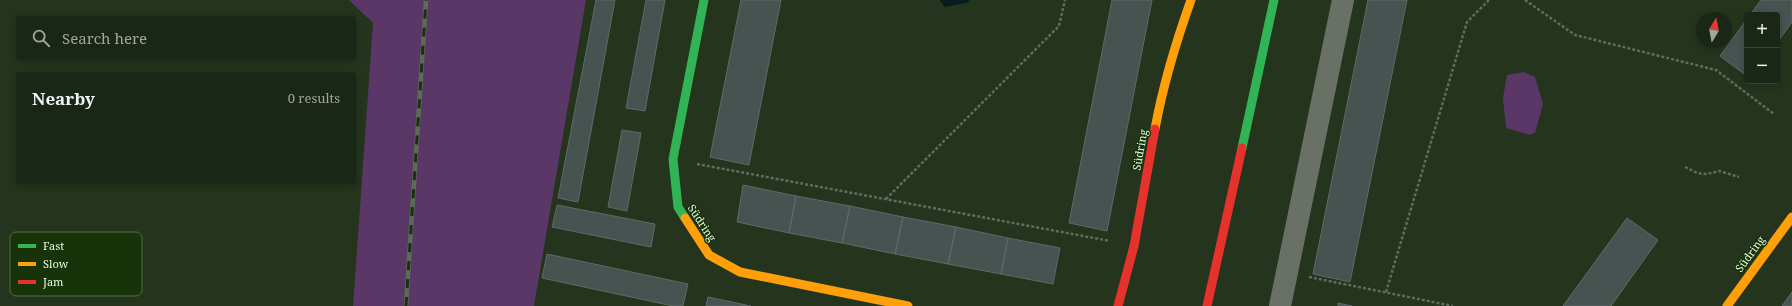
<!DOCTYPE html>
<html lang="en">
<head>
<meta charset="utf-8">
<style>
	:root { --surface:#1b2716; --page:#242f1f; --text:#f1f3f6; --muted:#a0a5a1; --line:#394435 }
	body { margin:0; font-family:"Noto Serif",serif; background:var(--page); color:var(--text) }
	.controls { position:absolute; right:12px; top:12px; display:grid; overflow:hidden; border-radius:4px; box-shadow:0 2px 6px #0003 }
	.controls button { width:36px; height:36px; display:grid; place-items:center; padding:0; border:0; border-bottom:1px solid var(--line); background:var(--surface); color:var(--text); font:20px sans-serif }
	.compass { position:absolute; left:1696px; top:12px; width:36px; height:36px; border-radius:50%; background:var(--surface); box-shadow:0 2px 6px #0003; rotate:10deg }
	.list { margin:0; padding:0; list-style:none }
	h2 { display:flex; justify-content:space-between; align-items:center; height:52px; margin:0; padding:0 16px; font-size:17px }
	h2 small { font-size:13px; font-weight:400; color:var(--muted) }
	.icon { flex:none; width:22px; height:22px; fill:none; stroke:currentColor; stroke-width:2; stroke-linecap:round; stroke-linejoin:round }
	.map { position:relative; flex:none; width:1792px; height:306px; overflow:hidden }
	.search { position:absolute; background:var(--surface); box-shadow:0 2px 6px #0003; left:16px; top:16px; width:340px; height:44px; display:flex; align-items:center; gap:10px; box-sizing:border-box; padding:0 14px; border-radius:4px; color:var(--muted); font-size:15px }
	.panel { position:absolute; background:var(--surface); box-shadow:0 2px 6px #0003; left:16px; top:72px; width:340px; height:112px; border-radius:4px }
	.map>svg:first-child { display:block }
	.green { fill:#5a3767 }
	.water { fill:#061f1e }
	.building { fill:#475351; stroke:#5d6a68 }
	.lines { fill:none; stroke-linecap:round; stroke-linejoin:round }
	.path { stroke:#636b5f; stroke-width:2.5; stroke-dasharray:3 2; stroke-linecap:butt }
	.street { stroke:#697066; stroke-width:22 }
	.fast { stroke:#30b455; stroke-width:9 }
	.slow { stroke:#ff9f0a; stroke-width:9 }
	.jam { stroke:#e5322d; stroke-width:9 }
	.rail-casing { stroke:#5e6959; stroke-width:4.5 }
	.rail { stroke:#173309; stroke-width:3; stroke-dasharray:9; stroke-linecap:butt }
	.labels { text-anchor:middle; stroke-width:3; stroke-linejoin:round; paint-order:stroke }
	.street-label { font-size:11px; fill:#e6f8e0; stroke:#173309 }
	.key { fill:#173309; stroke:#556e4a; stroke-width:1 }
	.key-label { font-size:11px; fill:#e6f8e0 }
</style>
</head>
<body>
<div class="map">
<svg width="1792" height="306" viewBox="0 0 1792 306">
	<rect width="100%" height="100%" fill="#24341d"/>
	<path class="green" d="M349,0H586L534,306H353L373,23Z
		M1524,72L1535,77L1543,104L1535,133L1530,135L1506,128L1503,98L1507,75Z"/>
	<path class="water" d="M940,0H970L967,3L944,7Z"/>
	<path class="building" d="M596,0H615L578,202L558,198Z
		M646,0H665L645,111L626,108Z
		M741,0H781L749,165L710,157Z
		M1112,0H1152L1107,231L1069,223Z
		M1368,0H1407L1350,282L1313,274Z
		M1761,0H1792V22L1777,43V15H1750Z
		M1747,19V76L1720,56Z
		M622,130L641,133L627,211L608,207Z
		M743,185L796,196L789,233L737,222Z
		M796,196L850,206L842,243L789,233Z
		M557,205L655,224L651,247L552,227Z
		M850,206L903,217L895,254L842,243Z
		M903,217L956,227L948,264L895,254Z
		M1627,218L1658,240L1611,306H1563Z
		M956,227L1008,238L1001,274L948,264Z
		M1008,238L1060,248L1053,284L1001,274Z
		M547,254L688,284L683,306H673L542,278Z
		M1792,292V306H1782Z
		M708,297L751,306H706Z
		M1338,303L1352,306H1338Z"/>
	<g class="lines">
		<path class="path" d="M1525,0L1575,35L1716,70L1774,114
			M697,164L1110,241
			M1685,167L1697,173L1707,174L1719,171L1739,177
			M886,199L1059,26L1065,0
			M1309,277L1453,306
			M1386,292L1467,22L1489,0"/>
		<path class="street" d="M1280,306L1343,0"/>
		<path class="fast" d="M1242,148L1274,0
			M685,218L678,207L673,159L704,0"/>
		<path class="slow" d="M1155,129C1163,85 1176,42 1191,0
			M685,218L709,255L740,272L908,306
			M1727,306L1792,217"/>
		<path class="jam" d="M1118,306L1134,246L1155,129
			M1207,306L1242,148"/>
		<g class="rail-casing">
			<path id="rail" d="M406,306L426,0"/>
		</g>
		<use href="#rail" class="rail"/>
	</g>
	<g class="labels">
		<g class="street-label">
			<text transform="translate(1140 150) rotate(-80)" y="4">Südring</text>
			<text transform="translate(702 223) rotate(57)" y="4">Südring</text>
			<text transform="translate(1750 254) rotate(-54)" y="4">Südring</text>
		</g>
	</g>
	<rect x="10" y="232" width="132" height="64" rx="6" class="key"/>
	<rect x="18" y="244" width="18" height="4" fill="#30b455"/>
	<rect x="18" y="262" width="18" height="4" fill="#ff9f0a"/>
	<rect x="18" y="280" width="18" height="4" fill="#e5322d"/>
	<g class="key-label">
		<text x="43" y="250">Fast</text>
		<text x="43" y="268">Slow</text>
		<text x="43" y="286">Jam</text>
	</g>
</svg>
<div class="controls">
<button>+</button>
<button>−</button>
</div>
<svg class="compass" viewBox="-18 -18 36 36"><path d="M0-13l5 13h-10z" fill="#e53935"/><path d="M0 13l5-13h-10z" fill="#a0a5a1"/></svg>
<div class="search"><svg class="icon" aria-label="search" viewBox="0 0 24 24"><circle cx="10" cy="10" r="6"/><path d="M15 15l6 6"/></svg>Search here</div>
<section class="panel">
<h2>Nearby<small>0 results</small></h2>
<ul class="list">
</ul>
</section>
</div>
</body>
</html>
